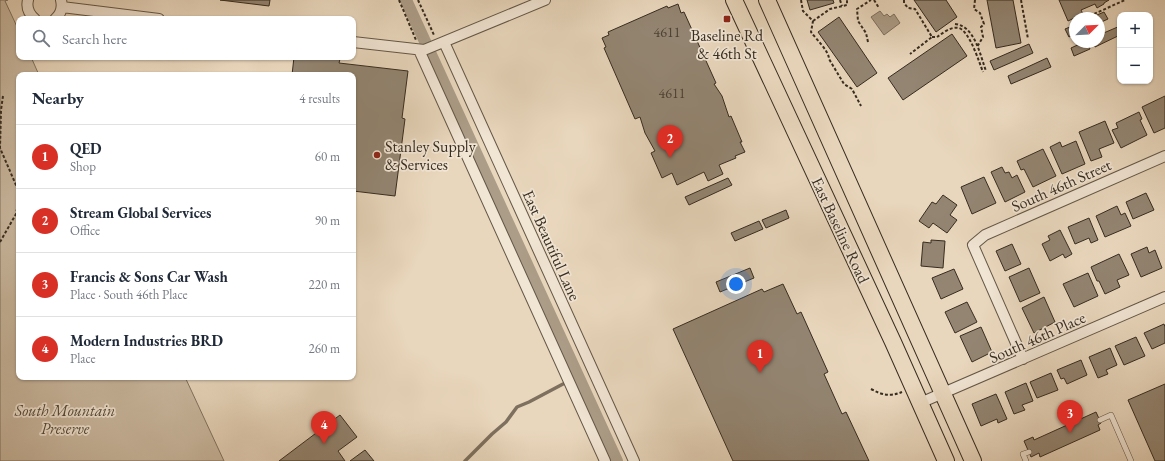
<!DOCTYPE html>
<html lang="en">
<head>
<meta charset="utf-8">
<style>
	:root { --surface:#fff; --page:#f6f6f7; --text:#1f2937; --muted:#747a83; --line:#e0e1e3; --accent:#d93025 }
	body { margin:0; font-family:"EB Garamond",serif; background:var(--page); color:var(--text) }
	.controls { position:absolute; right:12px; top:12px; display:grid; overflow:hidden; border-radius:8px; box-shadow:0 1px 3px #0004 }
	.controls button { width:36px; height:36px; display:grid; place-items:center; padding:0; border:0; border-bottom:1px solid var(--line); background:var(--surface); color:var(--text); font:20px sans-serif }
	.compass { position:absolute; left:1069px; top:12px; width:36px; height:36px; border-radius:50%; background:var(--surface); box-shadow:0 1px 3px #0004; rotate:66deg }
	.you { position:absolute; left:736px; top:284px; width:14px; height:14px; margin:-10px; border:3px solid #fff; border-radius:50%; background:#1a73e8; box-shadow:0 0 0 6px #1a73e833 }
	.badge { display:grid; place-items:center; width:26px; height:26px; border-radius:50%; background:var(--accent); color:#fff; font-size:13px; font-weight:700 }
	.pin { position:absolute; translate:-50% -33px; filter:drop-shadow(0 1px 2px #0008) }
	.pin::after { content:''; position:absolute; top:21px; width:14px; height:12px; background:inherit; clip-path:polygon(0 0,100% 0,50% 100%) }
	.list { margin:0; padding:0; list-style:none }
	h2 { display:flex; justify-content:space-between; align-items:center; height:52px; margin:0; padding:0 16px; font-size:17px }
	h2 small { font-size:13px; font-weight:400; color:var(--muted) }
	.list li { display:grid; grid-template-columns:26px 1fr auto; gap:12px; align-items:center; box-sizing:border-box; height:64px; padding:0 16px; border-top:1px solid var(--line) }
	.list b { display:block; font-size:15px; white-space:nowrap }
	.list p { margin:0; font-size:13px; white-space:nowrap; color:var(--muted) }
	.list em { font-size:13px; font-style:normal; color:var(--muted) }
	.icon { flex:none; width:22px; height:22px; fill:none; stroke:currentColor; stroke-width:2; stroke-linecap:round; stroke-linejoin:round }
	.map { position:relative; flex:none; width:1165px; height:461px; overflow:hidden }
	.search { position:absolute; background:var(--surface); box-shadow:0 1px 3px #0004; left:16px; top:16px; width:340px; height:44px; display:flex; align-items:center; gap:10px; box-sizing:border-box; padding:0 14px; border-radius:8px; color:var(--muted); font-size:15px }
	.panel { position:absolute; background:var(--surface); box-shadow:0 1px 3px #0004; left:16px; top:72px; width:340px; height:308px; border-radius:8px }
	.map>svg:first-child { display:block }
	.green { fill:#cbbaa2; stroke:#807361 }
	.water { fill:#ac9d88; stroke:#7d705e }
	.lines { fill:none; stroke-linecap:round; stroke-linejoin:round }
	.stream { stroke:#7d705e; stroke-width:3.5 }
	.canal { stroke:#ac9d88; stroke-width:12 }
	.building { fill:#938572; stroke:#362c20 }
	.lane-casing { stroke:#635747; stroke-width:6 }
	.street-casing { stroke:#635747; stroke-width:12 }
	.primary-casing { stroke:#362c20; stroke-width:18 }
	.path { stroke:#362c20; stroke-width:2; stroke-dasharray:3 2; stroke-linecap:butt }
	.lane { stroke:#f1e5d4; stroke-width:5 }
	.street { stroke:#f1e5d4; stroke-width:10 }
	.primary { stroke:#e9d7bd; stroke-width:16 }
	.poi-dot { fill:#8f2418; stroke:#f1e5d4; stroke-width:1.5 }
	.labels { text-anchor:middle; stroke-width:3.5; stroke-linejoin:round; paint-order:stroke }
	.number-label { font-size:14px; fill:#4d4234 }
	.poi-label { font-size:16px; fill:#362c20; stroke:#f1e5d4 }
	.street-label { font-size:16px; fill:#362c20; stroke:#f1e5d4 }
	.park-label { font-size:16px; font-style:italic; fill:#54483a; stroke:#f1e5d4 }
</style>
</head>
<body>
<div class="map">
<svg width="1165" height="461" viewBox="0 0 1165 461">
	<rect width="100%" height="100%" fill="#e9d7bd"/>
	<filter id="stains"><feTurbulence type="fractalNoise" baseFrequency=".005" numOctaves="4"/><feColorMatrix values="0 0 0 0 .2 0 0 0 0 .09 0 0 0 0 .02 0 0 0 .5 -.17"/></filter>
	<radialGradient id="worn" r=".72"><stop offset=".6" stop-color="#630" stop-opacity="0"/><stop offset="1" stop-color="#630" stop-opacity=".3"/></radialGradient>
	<path class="green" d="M0,0H8L5,1L19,31V57H31L39,75H19V377H185L224,461H0Z"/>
	<path class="water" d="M880,11L884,16L887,14L890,17L894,14L900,23L884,35L871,17Z"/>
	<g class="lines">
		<path class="stream" d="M465,461L492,434L506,422L517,407L529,402L563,384"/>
		<path class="canal" d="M406,0L617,461"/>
	</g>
	<path class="building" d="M220,0H270L269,6Z
		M807,0H833L834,3L810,10Z
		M914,0H946L957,17L936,32Z
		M987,0H1013L1021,43L996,48Z
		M1059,0H1109L1104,3V4L1097,8L1095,4L1081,10L1083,14L1068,21Z
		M678,4L681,13L684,12L716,83L714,84L722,96L729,117L731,116L742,142H740L745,152L735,156L736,158L719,165L723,174L708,181L704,172L677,185L672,173L662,178L651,153L655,151L645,133L640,117L635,119L604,48L606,47L602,38L609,35L608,32L667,6L668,8Z
		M1104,12L1108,19L1099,23V18H1090Z
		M839,17L877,73L857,87L818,32Z
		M1075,25V34L1069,37L1065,29Z
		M1120,26V35L1095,47L1092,42H1099V35Z
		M952,34L967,56L903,100L888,78Z
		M1084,42H1087L1090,49L1074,56L1071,48Z
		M1029,44L1033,53L994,70L990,61Z
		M294,57H320L340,59L339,63L408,71L402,118L405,119L395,196L353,191V75H292Z
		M1047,58L1051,67L1011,84L1008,76Z
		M1165,96V128L1154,133L1142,107Z
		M1139,112L1142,119L1140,120L1147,135L1121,148L1112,130L1118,128L1116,123Z
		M1105,121L1114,143L1099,149L1102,157L1091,161L1079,132Z
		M1076,141L1085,164L1062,174L1050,147L1060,142L1062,147Z
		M1043,149L1056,176L1033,187L1024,169L1021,170L1017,161Z
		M1002,167L1005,173L1009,172L1012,178L1017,175L1025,192L1005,202L991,172Z
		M984,177L996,203L972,214L961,187Z
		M728,178L732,185L689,205L685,197Z
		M1146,193L1154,210L1133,219L1126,202Z
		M943,195L957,205L950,215L957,220L947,233L933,223L929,228L919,221L932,202L936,204Z
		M1117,206L1121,215L1125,213L1131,226L1105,237L1096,216Z
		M786,210L789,218L766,228L762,220Z
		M1089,218L1098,240L1091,243L1089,238L1075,244L1068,227Z
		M759,221L763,229L735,241L731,233Z
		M1060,230L1072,254L1065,258L1063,254L1050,261L1042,244L1050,240L1048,236Z
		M931,240L945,241L943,268L921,266L923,242L931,243Z
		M1012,244L1021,264L1005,271L996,251Z
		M1147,247L1149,253L1155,250L1162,268L1141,277L1131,254Z
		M1119,254L1129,275L1117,280L1120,287L1105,294L1099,281H1097L1091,267Z
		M750,268L754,278L720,292L716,282Z
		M1029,268L1040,293L1020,302L1009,277Z
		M954,269L963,289L941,299L932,278Z
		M1088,273L1098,296L1074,307L1063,284Z
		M783,284L797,314L801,312L828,372L824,374L842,414L846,412L869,461H733L673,329L762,289L764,292Z
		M1044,297L1055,322L1034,333L1022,308Z
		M967,302L977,322L955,333L945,312Z
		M1164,324L1165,327V343L1152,349L1144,333Z
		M981,327L992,352L972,362L960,336Z
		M1136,337L1145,356L1124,365L1115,346Z
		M1110,348L1117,365L1106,370L1108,374L1098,378L1089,357Z
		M1081,360L1087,375L1067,384L1064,378L1061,379L1057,370Z
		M1051,373L1058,390L1037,398L1030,382Z
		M1026,383L1033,401L1022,405L1025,410L1014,414L1005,392Z
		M1165,384V461H1155L1128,400Z
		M996,394L1007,419L998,423L997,419L981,426L972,404Z
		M1096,412L1101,423L1098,425L1100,430L1040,457L1039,453L1031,457L1024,441L1033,437L1034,440Z
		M340,415L357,437L338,451L345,461H279Z
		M365,450L374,461H350Z"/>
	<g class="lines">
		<g class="lane-casing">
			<path id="lane" d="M1100,420L1111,415L1131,461
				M1026,461L1023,454L1029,452"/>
		</g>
		<g class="street-casing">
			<path id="street" d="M28,0C26,8 29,14 35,19
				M62,7L159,19
				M55,19C61,14 63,8 61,0
				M353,42L424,50L545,0
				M444,42L634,461
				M419,50L605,461
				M1023,359L973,245L985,235L1165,156
				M920,403L1165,297"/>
		</g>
		<g class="primary-casing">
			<path id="primary" d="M734,0L893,342L946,461
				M767,0L973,461"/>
		</g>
		<path class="path" d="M399,0L416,40
			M418,0L434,35
			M801,0L803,11L813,21L811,32C816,39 829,51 829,59L844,84L852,89L861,106
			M840,0L842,6
			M874,0L879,8
			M904,0V3L908,8L915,9L932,37L910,54
			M975,0L974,9L980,13L984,24L981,27L983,37L977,47
			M1021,0L1028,39
			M1085,18L1125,0
			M813,21L830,9L847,5V0
			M955,24C975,26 980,55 986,71
			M932,37H937C943,33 951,26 959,28C970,32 979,62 983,72
			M868,42L866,33L858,21L857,9L871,0
			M3,96L1,110L0,148L19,192
			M0,242L16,214L19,198
			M1004,352H1006
			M871,389C882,395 890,397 902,392"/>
		<use href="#lane" class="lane"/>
		<use href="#street" class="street"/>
		<use href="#primary" class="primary"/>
	</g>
	<g class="poi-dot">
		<rect x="723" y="15" width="8" height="8" rx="2"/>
		<circle cx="377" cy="155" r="4"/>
	</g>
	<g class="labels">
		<g class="number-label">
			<text x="667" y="37">4611</text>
			<text x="672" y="98">4611</text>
		</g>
		<g class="poi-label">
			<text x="727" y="41">Baseline Rd<tspan x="727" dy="18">&amp; 46th St</tspan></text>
			<text x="385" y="152" text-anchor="start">Stanley Supply<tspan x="385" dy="18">&amp; Services</tspan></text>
		</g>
		<g class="street-label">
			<text transform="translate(1061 185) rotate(-24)" y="6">South 46th Street</text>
			<text transform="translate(841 230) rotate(65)" y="6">East Baseline Road</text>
			<text transform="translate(552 245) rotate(66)" y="6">East Beautiful Lane</text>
			<text transform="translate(1037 337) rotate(-24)" y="6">South 46th Place</text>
		</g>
		<g class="park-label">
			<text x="65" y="416">South Mountain<tspan x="65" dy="18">Preserve</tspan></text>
		</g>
	</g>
	<rect width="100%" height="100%" filter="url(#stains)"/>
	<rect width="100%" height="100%" fill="url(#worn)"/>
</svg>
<div class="controls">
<button>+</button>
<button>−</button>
</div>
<svg class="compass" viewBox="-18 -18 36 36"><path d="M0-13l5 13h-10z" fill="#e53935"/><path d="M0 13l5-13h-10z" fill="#747a83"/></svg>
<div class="you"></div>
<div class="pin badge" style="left:760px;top:373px">1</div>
<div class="pin badge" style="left:670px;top:158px">2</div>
<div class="pin badge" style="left:1070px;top:433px">3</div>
<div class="pin badge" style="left:324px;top:444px">4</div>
<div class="search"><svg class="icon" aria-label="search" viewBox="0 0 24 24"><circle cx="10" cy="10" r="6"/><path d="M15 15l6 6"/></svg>Search here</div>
<section class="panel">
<h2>Nearby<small>4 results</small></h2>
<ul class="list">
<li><span class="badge">1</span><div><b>QED</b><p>Shop</p></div><em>60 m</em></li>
<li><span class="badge">2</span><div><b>Stream Global Services</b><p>Office</p></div><em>90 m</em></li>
<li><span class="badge">3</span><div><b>Francis &amp; Sons Car Wash</b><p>Place · South 46th Place</p></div><em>220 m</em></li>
<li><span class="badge">4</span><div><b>Modern Industries BRD</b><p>Place</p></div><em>260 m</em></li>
</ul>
</section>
</div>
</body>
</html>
